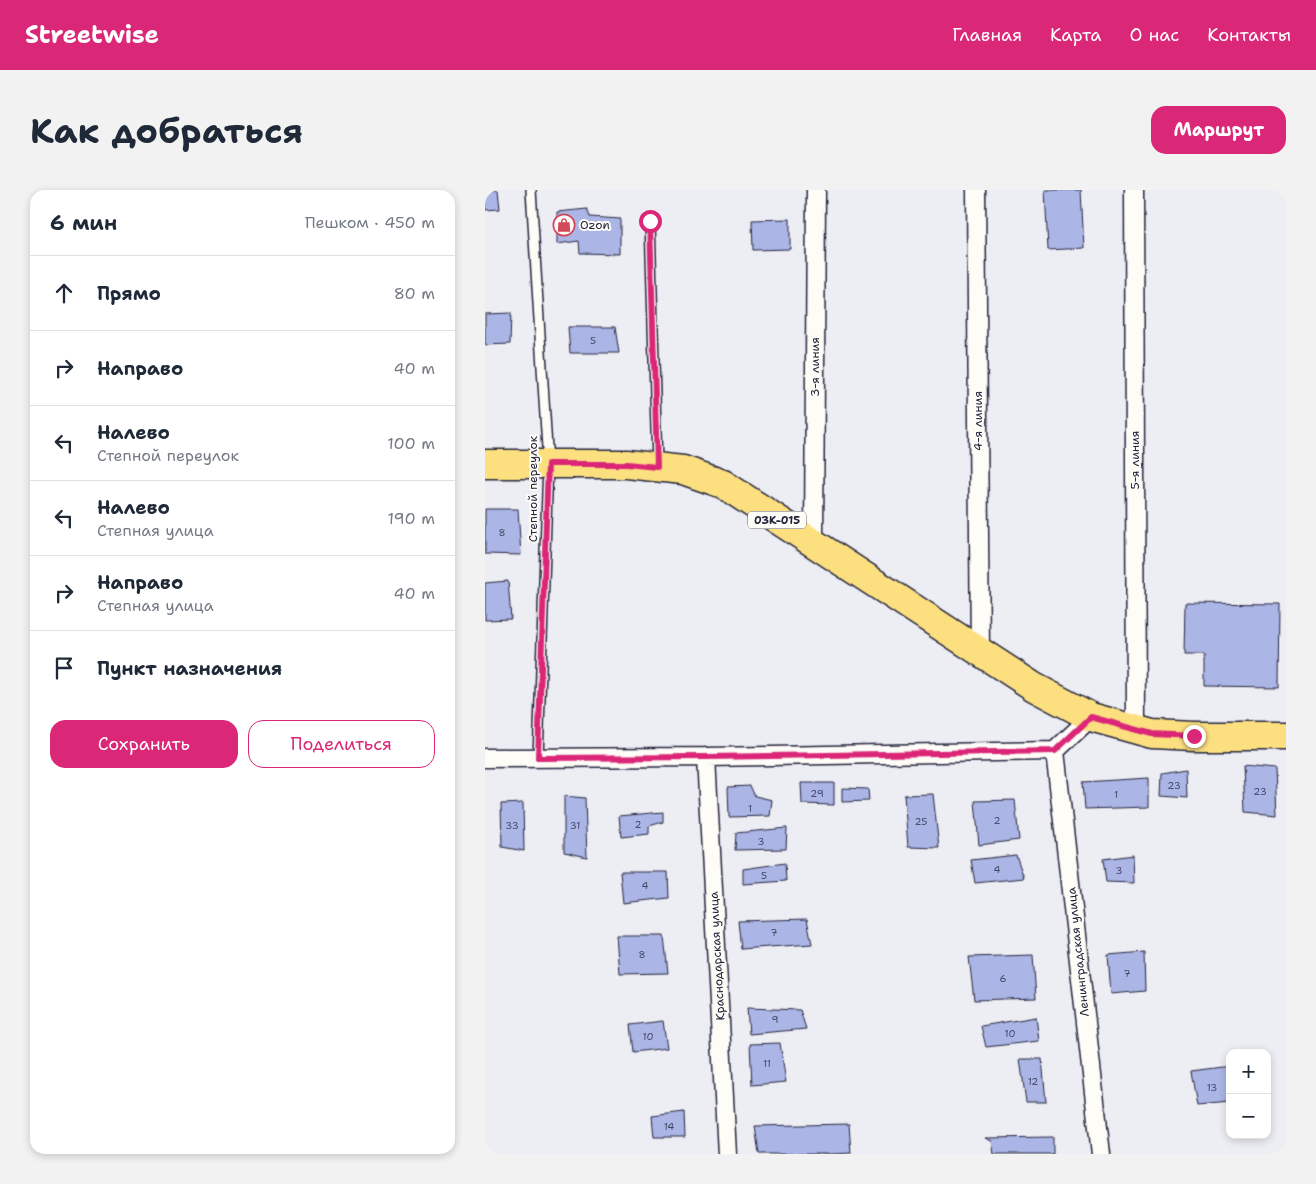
<!DOCTYPE html>
<html lang="ru">
<head>
<meta charset="utf-8">
<style>
	:root { --surface:#fff; --page:#f2f2f3; --text:#1f2937; --muted:#747a83; --line:#e0e1e3; --accent:#db2777 }
	body { margin:0; font-family:"Shantell Sans",sans-serif; background:var(--page); color:var(--text) }
	.controls { position:absolute; right:15px; bottom:15px; display:grid; overflow:hidden; border-radius:10px; box-shadow:0 2px 8px #0003 }
	.controls button { width:45px; height:45px; display:grid; place-items:center; padding:0; border:0; border-bottom:1px solid var(--line); background:var(--surface); color:var(--text); font:25px sans-serif }
	.stop { position:absolute; width:15px; height:15px; margin:-11px; border:4px solid #db2777; border-radius:50%; background:#fff }
	.stop.end { background:#db2777; border-color:#fff; box-shadow:0 1px 5px #0008 }
	.list { margin:0; padding:0; list-style:none }
	h2 { display:flex; justify-content:space-between; align-items:center; height:65px; margin:0; padding:0 20px; font-size:21px }
	h2 small { font-size:16px; font-weight:400; color:var(--muted) }
	.list li { display:grid; grid-template-columns:32px 1fr auto; gap:15px; align-items:center; box-sizing:border-box; height:75px; padding:0 20px; border-top:1px solid var(--line) }
	.list b { display:block; font-size:19px; white-space:nowrap }
	.list p { margin:0; font-size:16px; white-space:nowrap; color:var(--muted) }
	.list em { font-size:16px; font-style:normal; color:var(--muted) }
	.actions { display:flex; gap:10px; padding:15px 20px }
	.actions a { flex:1; padding:11px 0; border:1px solid var(--accent); border-radius:15px; text-align:center; font-size:18px; color:var(--accent) }
	.actions .main { background:var(--accent); color:#fff }
	.icon { flex:none; width:28px; height:28px; fill:none; stroke:currentColor; stroke-width:2; stroke-linecap:round; stroke-linejoin:round }
	.map { position:relative; flex:none; width:801px; height:964px; overflow:hidden; border-radius:15px }
	header { display:flex; align-items:center; gap:30px; box-sizing:border-box; height:70px; padding:0 25px; background:var(--accent); color:#fff }
	header strong { font-size:24px }
	nav { display:flex; gap:28px; margin-inline-start:auto; font-size:18px }
	.intro { display:flex; align-items:center; justify-content:space-between; box-sizing:border-box; height:120px; padding:0 30px }
	h1 { margin:0; font-size:35px }
	.button { padding:12px 22px; border-radius:15px; background:var(--accent); color:#fff; font-size:18px; font-weight:700 }
	main { display:flex; gap:30px; padding:0 30px }
	aside { flex:1; background:var(--surface); border-radius:15px; box-shadow:0 2px 8px #0003 }
	.map>svg:first-child { display:block }
	.building { fill:#abb6e6; stroke:#22223b }
	.lines { fill:none; stroke-linecap:round; stroke-linejoin:round }
	.service-casing { stroke:#22223b; stroke-width:12 }
	.minor-casing { stroke:#22223b; stroke-width:21 }
	.primary-casing { stroke:#22223b; stroke-width:31 }
	.service { stroke:#fdfcf7; stroke-width:9 }
	.minor { stroke:#fdfcf7; stroke-width:18 }
	.primary { stroke:#fce080; stroke-width:28 }
	.route { stroke:#db2777; stroke-width:6 }
	.labels { text-anchor:middle; stroke-width:4; stroke-linejoin:round; paint-order:stroke }
	.number-label { font-size:10px; fill:#444766 }
	.shield { fill:#fdfcf7; stroke:#646373; stroke-width:1 }
	.shield-label { font-size:11px; font-weight:bold; fill:#22223b }
	.poi-label { font-size:12px; fill:#22223b; stroke:#fdfcf7; text-anchor:start }
	.street-label { font-size:12px; fill:#22223b; stroke:#fdfcf7 }
</style>
</head>
<body>
<header>
<strong>Streetwise</strong>
<nav><a>Главная</a><a>Карта</a><a>О нас</a><a>Контакты</a></nav>
</header>
<div class="intro"><h1>Как добраться</h1><a class="button">Маршрут</a></div>
<main>
<aside>
<h2>6 мин<small>Пешком · 450 m</small></h2>
<ul class="list">
<li><svg class="icon" aria-label="ahead" viewBox="0 0 24 24"><path d="M12 20V5M6 11l6-6 6 6"/></svg><div><b>Прямо</b></div><em>80 m</em></li>
<li><svg class="icon" aria-label="right" viewBox="0 0 24 24"><path d="M7 20v-9h11M14 6l5 5-5 5"/></svg><div><b>Направо</b></div><em>40 m</em></li>
<li><svg class="icon" aria-label="left" viewBox="0 0 24 24"><path d="M17 20v-9H6M10 6l-5 5 5 5"/></svg><div><b>Налево</b><p>Степной переулок</p></div><em>100 m</em></li>
<li><svg class="icon" aria-label="left" viewBox="0 0 24 24"><path d="M17 20v-9H6M10 6l-5 5 5 5"/></svg><div><b>Налево</b><p>Степная улица</p></div><em>190 m</em></li>
<li><svg class="icon" aria-label="right" viewBox="0 0 24 24"><path d="M7 20v-9h11M14 6l5 5-5 5"/></svg><div><b>Направо</b><p>Степная улица</p></div><em>40 m</em></li>
<li><svg class="icon" aria-label="arrive" viewBox="0 0 24 24"><path d="M6 21V4h12l-3 4 3 4H6"/></svg><div><b>Пункт назначения</b></div></li>
</ul>
<div class="actions"><a class="main">Сохранить</a><a>Поделиться</a></div>
</aside>
<div class="map">
<svg width="801" height="964" viewBox="0 0 801 964">
	<rect width="100%" height="100%" fill="#edeef4"/>
	<filter id="ink" filterUnits="userSpaceOnUse"><feTurbulence type="fractalNoise" baseFrequency=".02" numOctaves="2"/><feDisplacementMap in="SourceGraphic" scale="10" xChannelSelector="R" yChannelSelector="G"/><feConvolveMatrix kernelMatrix="1 2 1 2 8 2 1 2 1" color-interpolation-filters="sRGB"/></filter>
	<g filter="url(#ink)">
		<path class="building" d="M0,0H13L15,19L0,20Z
			M560,0H596L599,58L563,60Z
			M102,19L105,27L135,29V64L95,63L94,51L72,54V22Z
			M305,29V59L268,60L267,30Z
			M26,123L25,154L0,155V124Z
			M83,137H130L134,163H85Z
			M0,319H33L36,365L0,364Z
			M23,391L26,429L0,430V393Z
			M700,413L795,414L794,497L719,496V465H699Z
			M758,576L790,579L792,625L760,622Z
			M701,579L702,608L676,606L677,583Z
			M664,588V617L600,619L598,592Z
			M316,593H349V615L317,614Z
			M265,596L270,606L287,610L285,626L244,627L243,597Z
			M357,598L383,599L384,611L357,612Z
			M448,604L454,658L423,657L419,605Z
			M79,606L100,608L102,667L79,662Z
			M530,610L534,650L494,655L490,611Z
			M38,613L39,661L17,657L16,614Z
			M178,622V632L164,636V644L136,647L134,626Z
			M302,638L301,659L250,660L251,643Z
			M531,665L539,688L490,693L486,670Z
			M648,665L649,693L621,692L618,669Z
			M300,673L301,691L258,694V679Z
			M135,682H183L184,708L138,713Z
			M322,729L327,754L256,759L253,731Z
			M132,746H179L183,783L135,784Z
			M659,762L660,801L626,804L623,765Z
			M548,765L551,808L489,810L484,767Z
			M262,818L315,820L321,839L264,844Z
			M551,827L554,851L501,857L496,836Z
			M178,831L182,858L148,862L145,835Z
			M295,853L301,892L267,895L265,854Z
			M535,869H557L561,912H541Z
			M745,876V913L712,916L706,881Z
			M199,922L200,947H169L167,926Z
			M364,934L366,963L346,964H274L270,936Z
			M568,947V964H509L507,951L500,948Z"/>
		<g class="lines">
			<g class="service-casing">
				<path id="service" d="M46,0L63,274L53,568
					M165,31L172,274"/>
			</g>
			<g class="minor-casing">
				<path id="minor" d="M491,0L495,461
					M649,0L651,539
					M329,354L331,0
					M570,561L616,964
					M221,567L242,964
					M0,568L221,567L570,561L606,527"/>
			</g>
			<g class="primary-casing">
				<path id="primary" d="M0,274H141L198,280L238,294L549,497L606,527L667,544L709,546H801"/>
			</g>
			<use href="#service" class="service"/>
			<use href="#minor" class="minor"/>
			<use href="#primary" class="primary"/>
		</g>
	</g>
	<g class="lines" filter="url(#ink)">
		<path class="route" d="M165,31L172,277L141,274H63L53,568L221,567L570,561L606,527L667,544L709,546"/>
	</g>
	<defs>
		<g id="shop-ring" transform="scale(1.125)"><circle r="9.5" fill="#fdfcf7" stroke="#d1495b" stroke-width="1.5"/><path d="M-5-2.5h2.3a2.7 3.5 0 0 1 5.4 0H5L5.5 6h-11ZM-1.5-2.5h3a1.5 2.3 0 0 0-3 0Z" fill="#d1495b"/></g>
	</defs>
	<g fill-rule="evenodd">
		<use href="#shop-ring" x="79" y="35"/>
	</g>
	<g class="labels">
		<g class="number-label">
			<text x="108" y="154">5</text>
			<text x="17" y="346">8</text>
			<text x="689" y="599">23</text>
			<text x="775" y="605">23</text>
			<text x="332" y="607">29</text>
			<text x="631" y="608">1</text>
			<text x="265" y="622">1</text>
			<text x="512" y="634">2</text>
			<text x="436" y="635">25</text>
			<text x="153" y="638">2</text>
			<text x="27" y="639">33</text>
			<text x="90" y="639">31</text>
			<text x="276" y="655">3</text>
			<text x="512" y="683">4</text>
			<text x="634" y="684">3</text>
			<text x="279" y="689">5</text>
			<text x="160" y="699">4</text>
			<text x="289" y="746">7</text>
			<text x="157" y="768">8</text>
			<text x="642" y="787">7</text>
			<text x="518" y="792">6</text>
			<text x="290" y="833">9</text>
			<text x="525" y="847">10</text>
			<text x="163" y="850">10</text>
			<text x="282" y="877">11</text>
			<text x="548" y="895">12</text>
			<text x="727" y="901">13</text>
			<text x="184" y="940">14</text>
		</g>
		<rect class="shield" x="263" y="321.5" width="58" height="17" rx="4"/>
		<g class="shield-label">
			<text x="292" y="334">03К-015</text>
		</g>
		<g class="poi-label">
			<text x="95" y="39">Ozon</text>
		</g>
		<g class="street-label">
			<text transform="translate(330 177) rotate(-90)" y="4">3-я линия</text>
			<text transform="translate(493 231) rotate(-90)" y="4">4-я линия</text>
			<text transform="translate(650 270) rotate(-90)" y="4">5-я линия</text>
			<text transform="translate(48 299) rotate(-90)" y="4">Степной переулок</text>
			<text transform="translate(593 762) rotate(-96)" y="4">Ленинградская улица</text>
			<text transform="translate(232 766) rotate(-93)" y="4">Краснодарская улица</text>
		</g>
	</g>
</svg>
<div class="controls">
<button>+</button>
<button>−</button>
</div>
<div class="stop" style="left:165px;top:31px"></div>
<div class="stop end" style="left:709px;top:546px"></div>
</div>
</main>
</body>
</html>
